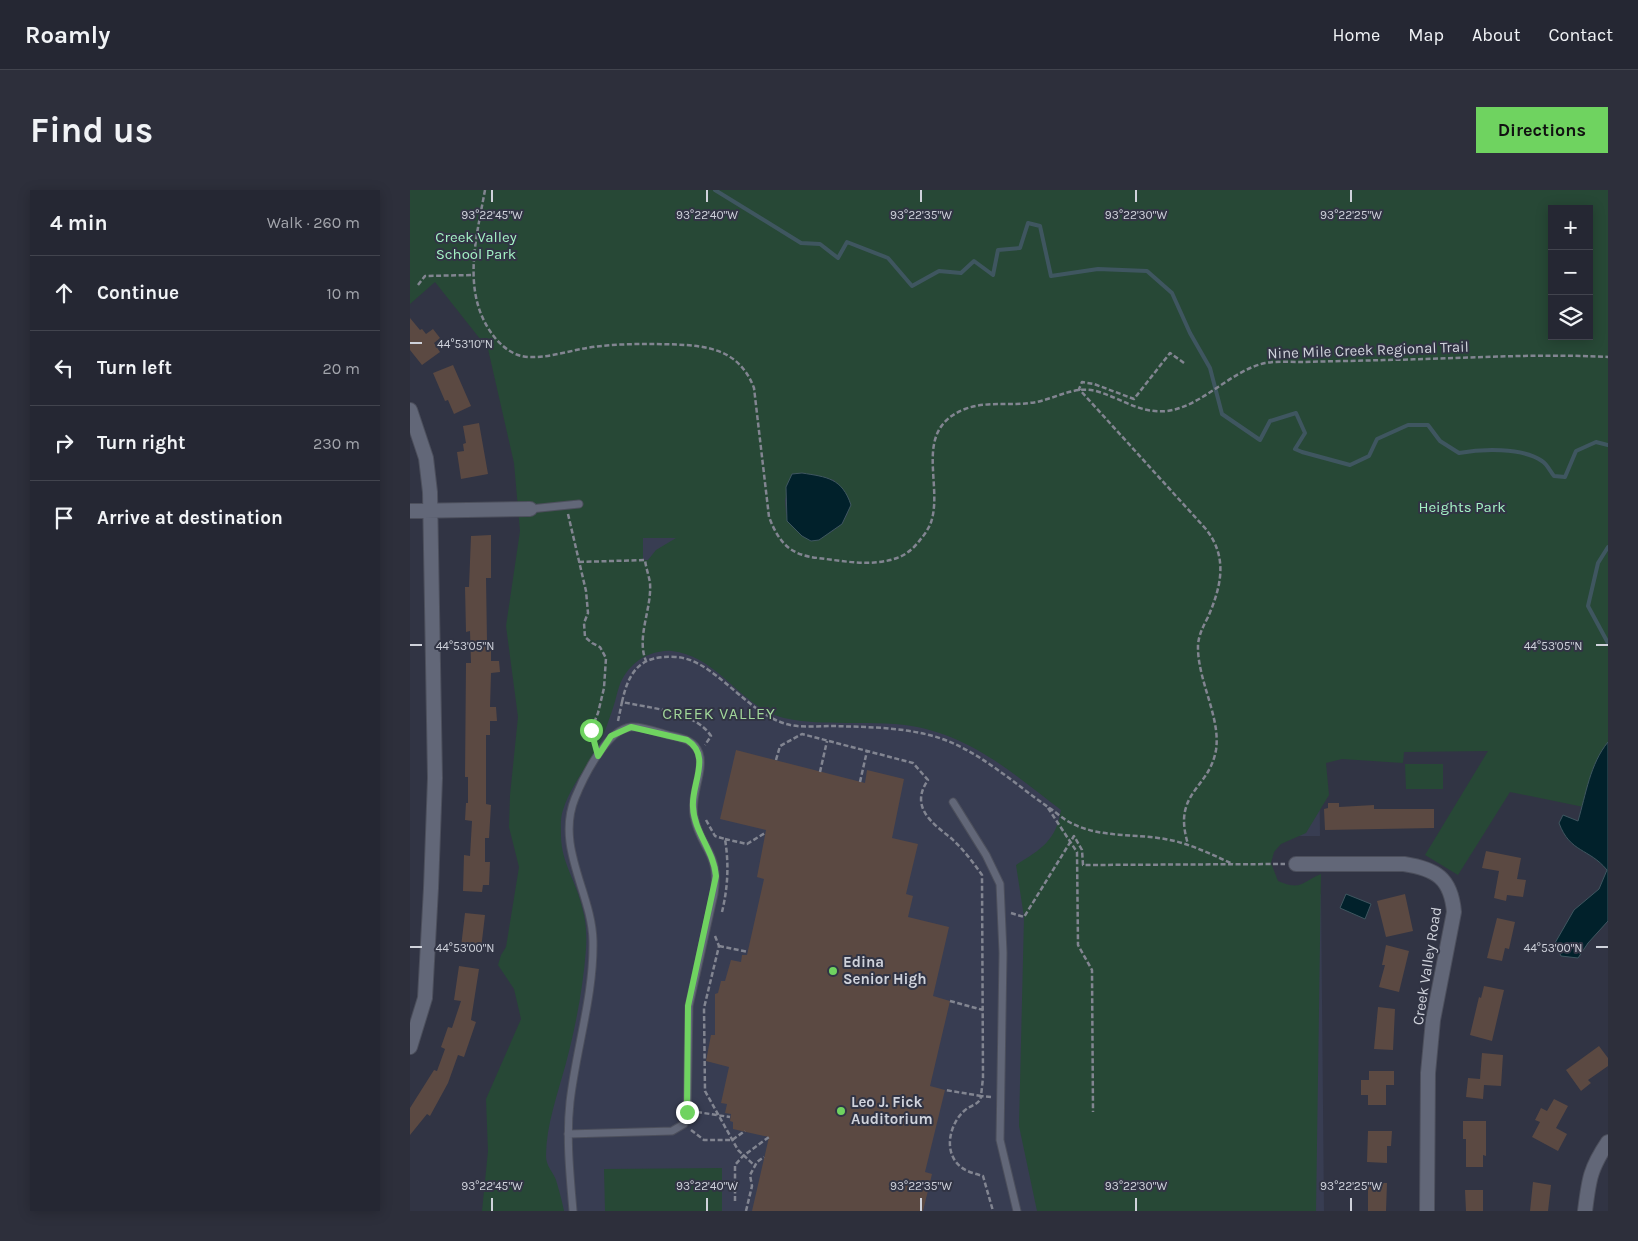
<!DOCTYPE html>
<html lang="en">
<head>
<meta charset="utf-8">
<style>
	:root { --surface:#252733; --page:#2d2f3b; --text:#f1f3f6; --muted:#a3a5ac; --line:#42444e; --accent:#6fd360 }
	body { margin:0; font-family:Karla,sans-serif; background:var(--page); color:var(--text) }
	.controls { position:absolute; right:15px; top:15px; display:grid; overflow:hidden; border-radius:0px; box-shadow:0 2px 12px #0003 }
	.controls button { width:45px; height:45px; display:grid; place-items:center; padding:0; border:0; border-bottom:1px solid var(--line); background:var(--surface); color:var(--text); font:25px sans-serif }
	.stop { position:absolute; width:15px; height:15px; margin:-11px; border:4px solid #6fd360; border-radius:50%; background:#fff }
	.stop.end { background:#6fd360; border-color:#fff; box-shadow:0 1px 5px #0008 }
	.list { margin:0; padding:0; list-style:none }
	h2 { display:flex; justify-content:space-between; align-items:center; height:65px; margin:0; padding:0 20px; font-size:21px }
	h2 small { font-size:16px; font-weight:400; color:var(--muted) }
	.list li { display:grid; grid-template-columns:32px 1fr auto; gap:15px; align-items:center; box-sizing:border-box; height:75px; padding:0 20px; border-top:1px solid var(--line) }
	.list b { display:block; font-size:19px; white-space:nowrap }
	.list em { font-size:16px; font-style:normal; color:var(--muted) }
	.icon { flex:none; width:28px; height:28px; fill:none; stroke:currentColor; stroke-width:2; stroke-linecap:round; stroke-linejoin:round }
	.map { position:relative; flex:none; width:1198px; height:1021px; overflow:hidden; border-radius:0px }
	header { display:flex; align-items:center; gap:30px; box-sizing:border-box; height:70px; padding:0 25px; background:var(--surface); border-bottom:1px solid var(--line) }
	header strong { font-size:24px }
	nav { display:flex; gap:28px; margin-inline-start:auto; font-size:18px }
	.intro { display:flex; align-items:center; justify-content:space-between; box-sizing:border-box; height:120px; padding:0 30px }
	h1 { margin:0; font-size:35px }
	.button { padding:12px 22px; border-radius:0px; background:var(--accent); color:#111; font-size:18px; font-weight:700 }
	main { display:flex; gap:30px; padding:0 30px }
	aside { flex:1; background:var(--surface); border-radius:0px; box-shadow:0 2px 12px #0003 }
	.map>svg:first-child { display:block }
	.built { fill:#383d52 }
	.green { fill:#274836; fill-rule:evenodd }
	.water { fill:#01212b; stroke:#3f5660 }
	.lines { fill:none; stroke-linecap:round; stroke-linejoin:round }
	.stream { stroke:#3f5660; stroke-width:4 }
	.building { fill:#5b4942 }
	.lane-casing { stroke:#4c4f5c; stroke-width:9 }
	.street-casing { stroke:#4c4f5c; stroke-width:16 }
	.path { stroke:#828591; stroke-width:2.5; stroke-dasharray:5 2.5; stroke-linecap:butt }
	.lane { stroke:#626778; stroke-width:7 }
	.street { stroke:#626778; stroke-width:14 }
	.route { stroke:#6fd360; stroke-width:6 }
	.ticks { fill:none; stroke:#cfd2db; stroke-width:2 }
	.poi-dot { fill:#6fd360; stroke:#313444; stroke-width:2 }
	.labels { text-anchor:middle; stroke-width:4; stroke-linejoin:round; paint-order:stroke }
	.park-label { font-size:15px; fill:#a4f2c5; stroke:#313444 }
	.street-label { font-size:15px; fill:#cfd2db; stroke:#313444 }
	.poi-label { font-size:15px; font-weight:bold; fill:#cfd2db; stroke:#313444; text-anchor:start }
	.neighbourhood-label { font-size:16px; letter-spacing:1px; fill:#a2d79a; stroke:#313444 }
	.ticks-label { font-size:12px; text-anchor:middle; fill:#cfd2db; stroke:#313444; stroke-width:4; stroke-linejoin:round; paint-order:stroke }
</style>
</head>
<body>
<header>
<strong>Roamly</strong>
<nav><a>Home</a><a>Map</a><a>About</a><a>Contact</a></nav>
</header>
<div class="intro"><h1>Find us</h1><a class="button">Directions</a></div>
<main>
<aside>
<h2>4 min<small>Walk · 260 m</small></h2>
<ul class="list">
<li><svg class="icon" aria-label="ahead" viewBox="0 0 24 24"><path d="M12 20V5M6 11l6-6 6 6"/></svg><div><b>Continue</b></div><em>10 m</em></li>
<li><svg class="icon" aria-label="left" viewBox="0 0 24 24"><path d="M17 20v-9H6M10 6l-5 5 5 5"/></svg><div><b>Turn left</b></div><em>20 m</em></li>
<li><svg class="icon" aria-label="right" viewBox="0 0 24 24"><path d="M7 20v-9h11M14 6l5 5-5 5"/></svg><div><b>Turn right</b></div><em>230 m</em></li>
<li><svg class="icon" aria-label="arrive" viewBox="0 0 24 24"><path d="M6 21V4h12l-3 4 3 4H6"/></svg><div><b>Arrive at destination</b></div></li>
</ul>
</aside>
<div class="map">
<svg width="1198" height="1021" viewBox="0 0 1198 1021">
	<rect width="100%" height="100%" fill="#313444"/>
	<path class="built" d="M120,0H904L910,646H852L853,705L911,704L914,1021H129Z"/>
	<path class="green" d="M0,0H1198V622L1100,602L1048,685L1015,665L1078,561L994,562L993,573L932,569L916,573L919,605L896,643L871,654L864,662L861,673L868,691C891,701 892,692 911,684L906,1021H627L609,936L614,727L606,675C631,659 646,651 651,620C599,580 553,539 485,534C448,531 410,536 374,528C331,518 310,467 262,461C249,460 234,465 224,474C207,490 209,502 202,521C198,532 194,545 189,555C177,577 160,597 153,620C150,628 151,638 151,646C151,672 167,693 172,717C176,730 177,746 176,759C173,798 166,835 156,873C148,903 136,935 136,966C136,976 143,982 146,990C149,1000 152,1011 154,1021H72L78,961L76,909L111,829L104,799L88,775L91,765L96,757L109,677L99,637L100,605L108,527L96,436L110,341L104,273L78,159L25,92L0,114ZM1142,19H1179V146H1142ZM392,283L424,290L438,323L432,334L420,343L376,324L375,310L382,284ZM233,348H266L246,360L238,370H233Z
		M995,574H1033V599H996Z
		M312,978V1021H195L194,979Z"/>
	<path class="water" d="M392,283C417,287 432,288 441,315L432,334L409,350L401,351L392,346L377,331L376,297L382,284Z
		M1198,552V731L1178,753L1168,768L1151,766L1145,753L1164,720L1189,699L1197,680C1179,658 1160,663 1149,633L1153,625L1168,631C1176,604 1180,574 1198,552Z
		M936,704L961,714L955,729L930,718Z"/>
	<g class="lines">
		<path class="stream" d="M305,0L391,53L410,54L428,68L437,52L478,68L502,96L529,81L551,83L564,71L583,85L588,60L610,58L618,33L630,36L641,86L688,79L737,81L762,103L780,143L800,178L812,224L850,250L860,231L886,223L895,243L885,259L892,262L940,275L959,266L967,249L998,235H1018L1030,251L1049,263C1071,259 1112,257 1132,271C1137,274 1140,281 1144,286L1155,287L1166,261L1186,252L1198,255
			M1198,357L1188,373L1178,416L1198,453"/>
	</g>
	<path class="building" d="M0,128L10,140L12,139L16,144L23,139L30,148L24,153L30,162L12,175L0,160Z
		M43,175L61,216L44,224L38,210L35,211L23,183Z
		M69,233L78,284L51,289L47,262L54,261L53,254L56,253L53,236Z
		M81,345V388H76L77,451H81V471H89L90,482L81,483L80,517H86L87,531H80V545H76V614L81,615L79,648H75V672H80L79,695H73L72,702L53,701L54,665L60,666L62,631L55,630L56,613H58V587H55L56,473H61L60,441L56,442L55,397H59L61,346Z
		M326,560L455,593L457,580L494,589L482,648L508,654L496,704L503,706L498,727L539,737L523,806L540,811L520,896L535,900L515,982L522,984L513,1021H342L359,947L323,939V932L320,931L321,924L315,923L317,914L311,913L319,877L296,871L301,845H305V804L308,803L311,791H315L321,770L331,772L332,765H337L354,689L347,687L356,640L310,629Z
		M918,613H929V617L964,615V619H1024V638L915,640L914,619L918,618Z
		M1076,661L1111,668L1107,689L1116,690L1113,707L1097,705L1096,711L1084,708L1089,681L1072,678Z
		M995,704L1003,741L976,747L967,711Z
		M55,723L75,725L71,759L51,757Z
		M1087,728L1105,732L1099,759L1095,758L1092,771L1077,768Z
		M976,755L999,761L989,802L969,797L975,775H972Z
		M49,776L69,779L61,830L66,832L54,867L48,865L38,893L20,926L17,924L0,945V918L24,880L27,881L35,859L31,857L38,837L42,838L51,811L44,810Z
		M1074,796L1094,800L1082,851L1060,845L1069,807L1071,808Z
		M968,817L985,819L983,860L964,859Z
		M1189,856L1198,868V876L1178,890L1181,893L1171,901L1156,880Z
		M1072,863L1093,865L1091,896L1074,895L1073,909L1056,907L1058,888L1070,889Z
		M959,881H984V895H976V915H958V905H951V890H959Z
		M1144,909L1158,916L1146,938L1157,944L1148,961L1122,947L1130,932L1125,930L1131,918L1137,921Z
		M1053,931H1076V966L1073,965V977H1056V949H1053Z
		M958,941H982L981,956H977V973L957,972Z
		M1123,992L1141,995L1138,1021H1120Z
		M958,993H977L976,1021H958Z
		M1055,1000H1073V1021H1056Z"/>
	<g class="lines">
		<g class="lane-casing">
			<path id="lane" d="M120,319L169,314
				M543,612L576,665L590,694L593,763L590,950L607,1021
				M158,944L262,941L274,934L277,927L279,816L304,704C311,662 290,659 284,626C280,605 295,580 289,563C284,549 270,548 258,545C247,542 233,536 221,537C197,539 173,588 165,608C145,657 182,703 183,751C184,805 166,859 160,912C156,948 160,985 163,1021"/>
		</g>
		<g class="street-casing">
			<path id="street" d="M0,220L16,268L20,302L25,588L21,698L15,808L0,857
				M0,321L120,319
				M886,674H994C1026,679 1041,688 1044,722L1023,830L1018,883L1017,1021
				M1175,1021C1179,989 1180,979 1198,952"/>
		</g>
		<path class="path" d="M75,0C66,50 50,106 86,149C94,158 104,166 118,167C138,168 158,161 177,158C200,154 223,154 245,154C286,155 327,153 344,198L359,327C369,353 380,365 408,368C433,371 462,377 487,368C496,365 504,358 510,350C515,344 520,337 522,329C532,291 503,239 555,219C576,211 598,216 619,213C643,211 662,195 686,201C711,208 730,224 757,221C793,216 820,181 855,173C868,171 882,172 895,172C921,171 948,171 974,170C1049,169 1124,163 1198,167
			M8,95L15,86L64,85
			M774,173L760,163L724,209L684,194L672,192L669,199L795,338C818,366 812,395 798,427C793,437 789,444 788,455C787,490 811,527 806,560C799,600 762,602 778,654
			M158,324L176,401L178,423L174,433L175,447L182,453L190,457L196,468L194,498L188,523L181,540L184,555
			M169,372L235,370C236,378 239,386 240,393C242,419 226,447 236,471
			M212,512C219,480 231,465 265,467C303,468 334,521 376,534C390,538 407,536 422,536C456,537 490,537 523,546C566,558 602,592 638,617C646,622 654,630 663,634C690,647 720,644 748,648C775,651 798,663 823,674
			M208,531L212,512C239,518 285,521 301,546L295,555
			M366,570L370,556L392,544L503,573L518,590C499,617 523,634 541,648C553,659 563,672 572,685L573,888L571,906L535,900
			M410,582L417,551
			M450,592L457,561
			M638,618L667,662L668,755L682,780L683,922
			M296,630L305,646L315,649C319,674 318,697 312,722
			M315,649L337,654L355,643
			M601,723L614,727L664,646L672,660L673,675L875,674
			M305,746L309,756L294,818L295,901L328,960L345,976
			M309,756L338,762
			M540,811L573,820
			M581,907L571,906C570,915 560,915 554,921C539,935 533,963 551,977C557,982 566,984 573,986L583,1021
			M287,922L320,927
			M281,940L294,950H322L335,941
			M325,1011V975L333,966L359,947
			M336,1021L342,996L340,985L347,972L354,967"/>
		<use href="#lane" class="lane"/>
		<use href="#street" class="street"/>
	</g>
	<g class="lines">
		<path class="route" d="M181,540L188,566L201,546L221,537L277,550C302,566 281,594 283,617C284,642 304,661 306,686L278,816L277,922"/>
	</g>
	<path class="ticks" d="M82,0V12M297,0V12M511,0V12M726,0V12M941,0V12M0,153H12M0,455H12M1186,455H1198M0,757H12M1186,757H1198M82,1008V1021M297,1008V1021M511,1008V1021M726,1008V1021M941,1008V1021"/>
	<g class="poi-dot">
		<circle cx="423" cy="781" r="5"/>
		<circle cx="431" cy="921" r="5"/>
	</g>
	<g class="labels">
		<g class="park-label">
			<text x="66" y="52">Creek Valley<tspan x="66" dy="17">School Park</tspan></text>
			<text x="1052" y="322">Heights Park</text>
		</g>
		<g class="street-label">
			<text transform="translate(958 160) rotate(-2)" y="5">Nine Mile Creek Regional Trail</text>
			<text transform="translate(1017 776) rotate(-81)" y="5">Creek Valley Road</text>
		</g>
		<g class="poi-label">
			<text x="433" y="777">Edina<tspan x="433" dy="17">Senior High</tspan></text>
			<text x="441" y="917">Leo J. Fick<tspan x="441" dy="17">Auditorium</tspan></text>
		</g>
		<g class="neighbourhood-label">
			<text x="309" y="529">CREEK VALLEY</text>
		</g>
	</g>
	<g class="ticks-label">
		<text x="82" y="29">93°22'45"W</text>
		<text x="297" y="29">93°22'40"W</text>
		<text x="511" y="29">93°22'35"W</text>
		<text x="726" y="29">93°22'30"W</text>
		<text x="941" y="29">93°22'25"W</text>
		<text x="55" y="158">44°53'10"N</text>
		<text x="55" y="460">44°53'05"N</text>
		<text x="1143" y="460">44°53'05"N</text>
		<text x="55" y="762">44°53'00"N</text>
		<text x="1143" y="762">44°53'00"N</text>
		<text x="82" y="1000">93°22'45"W</text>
		<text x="297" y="1000">93°22'40"W</text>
		<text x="511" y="1000">93°22'35"W</text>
		<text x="726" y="1000">93°22'30"W</text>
		<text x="941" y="1000">93°22'25"W</text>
	</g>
</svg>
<div class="controls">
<button>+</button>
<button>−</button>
<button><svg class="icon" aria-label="layers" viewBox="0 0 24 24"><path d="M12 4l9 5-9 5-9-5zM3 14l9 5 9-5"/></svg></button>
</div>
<div class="stop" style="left:181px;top:540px"></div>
<div class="stop end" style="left:277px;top:922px"></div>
</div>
</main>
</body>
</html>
